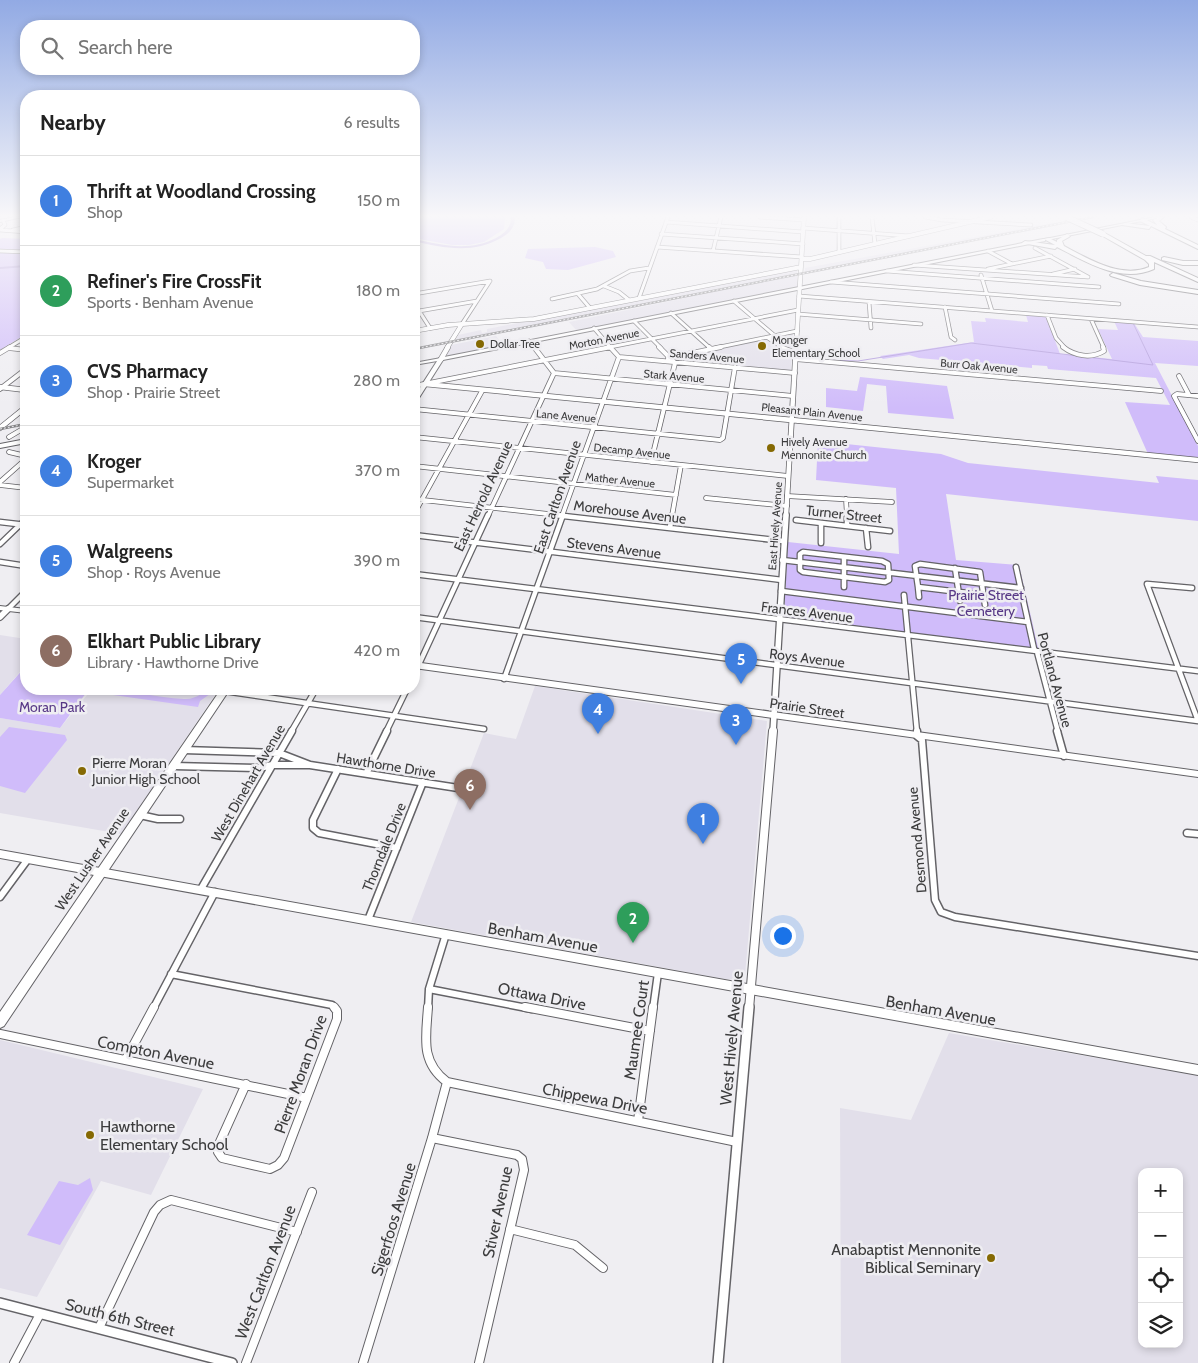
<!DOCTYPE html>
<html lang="en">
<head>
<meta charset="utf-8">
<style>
	:root { --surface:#fff; --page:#f6f6f6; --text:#222; --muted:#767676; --line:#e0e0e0; --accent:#856903 }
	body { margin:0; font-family:Cabin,sans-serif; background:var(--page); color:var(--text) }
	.controls { position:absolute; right:15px; bottom:15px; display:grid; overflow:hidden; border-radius:10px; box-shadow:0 2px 8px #0003 }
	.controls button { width:45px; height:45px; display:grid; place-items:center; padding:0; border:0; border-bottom:1px solid var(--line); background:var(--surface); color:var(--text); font:25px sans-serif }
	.you { position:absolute; left:782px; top:935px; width:18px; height:18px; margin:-12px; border:4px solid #fff; border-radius:50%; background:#1a73e8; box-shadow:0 0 0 8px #1a73e833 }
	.badge { display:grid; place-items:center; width:32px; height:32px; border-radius:50%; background:var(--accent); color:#fff; font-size:16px; font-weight:700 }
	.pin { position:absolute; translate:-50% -41px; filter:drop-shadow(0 1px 2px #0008) }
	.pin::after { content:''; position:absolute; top:26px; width:18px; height:15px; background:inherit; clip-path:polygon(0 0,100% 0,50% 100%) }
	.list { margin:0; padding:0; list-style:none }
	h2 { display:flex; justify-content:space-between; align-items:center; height:65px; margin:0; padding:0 20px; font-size:21px }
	h2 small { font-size:16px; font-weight:400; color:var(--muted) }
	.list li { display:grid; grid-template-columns:32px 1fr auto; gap:15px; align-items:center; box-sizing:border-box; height:90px; padding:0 20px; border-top:1px solid var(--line) }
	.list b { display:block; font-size:19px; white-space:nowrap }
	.list p { margin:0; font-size:16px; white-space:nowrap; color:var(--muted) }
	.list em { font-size:16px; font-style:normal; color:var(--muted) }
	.icon { flex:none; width:28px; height:28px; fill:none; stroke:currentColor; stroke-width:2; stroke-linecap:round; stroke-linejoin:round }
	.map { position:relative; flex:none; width:1198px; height:1363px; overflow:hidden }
	.search { position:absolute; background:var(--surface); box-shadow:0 2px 8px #0003; left:20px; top:20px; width:400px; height:55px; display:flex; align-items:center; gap:12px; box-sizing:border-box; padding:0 18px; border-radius:20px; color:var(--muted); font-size:19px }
	.panel { position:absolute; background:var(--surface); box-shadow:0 2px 8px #0003; left:20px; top:90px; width:400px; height:605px; border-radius:20px }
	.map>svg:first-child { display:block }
	.built { fill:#e2dfea; fill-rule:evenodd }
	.green { fill:#d0bcfa }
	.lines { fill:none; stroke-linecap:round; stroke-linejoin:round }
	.stream { stroke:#b19bdd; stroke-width:1 }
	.river { fill:#b19bdd; fill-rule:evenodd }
	.minor-far4-casing { stroke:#646367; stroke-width:4.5 }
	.minor-far3-casing { stroke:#646367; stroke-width:5.5 }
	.minor-far2-casing { stroke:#646367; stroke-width:7 }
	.minor-far1-casing { stroke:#646367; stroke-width:9 }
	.minor-casing { stroke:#646367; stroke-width:10 }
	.tertiary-far4-casing { stroke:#646367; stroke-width:5 }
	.tertiary-far3-casing { stroke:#646367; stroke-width:6 }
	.tertiary-far2-casing { stroke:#646367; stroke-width:8 }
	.tertiary-far1-casing { stroke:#646367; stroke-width:10 }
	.tertiary-casing { stroke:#646367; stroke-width:12 }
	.secondary-casing { stroke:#646367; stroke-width:2 }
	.primary-casing { stroke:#646367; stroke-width:2 }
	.trunk-casing { stroke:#646367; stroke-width:2 }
	.motorway-casing { stroke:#646367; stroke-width:2 }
	.minor-far4 { stroke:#fff; stroke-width:3 }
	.minor-far3 { stroke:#fff; stroke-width:4 }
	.minor-far2 { stroke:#fff; stroke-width:4.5 }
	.minor-far1 { stroke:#fff; stroke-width:6 }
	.minor { stroke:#fff; stroke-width:8 }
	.tertiary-far4 { stroke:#fff; stroke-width:4 }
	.tertiary-far3 { stroke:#fff; stroke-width:4.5 }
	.tertiary-far2 { stroke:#fff; stroke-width:5.5 }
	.tertiary-far1 { stroke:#fff; stroke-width:8 }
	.tertiary { stroke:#fff; stroke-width:9 }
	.secondary { fill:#fff; fill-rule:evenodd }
	.primary { fill:#fff; fill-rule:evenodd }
	.trunk { fill:#fff; fill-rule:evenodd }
	.motorway { fill:#fff; fill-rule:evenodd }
	.rail-casing { stroke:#838385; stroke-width:2.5 }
	.rail { stroke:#efeef2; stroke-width:1; stroke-dasharray:2; stroke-linecap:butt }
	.motorway-bridge-casing { stroke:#646367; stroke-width:7; stroke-linecap:butt }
	.motorway-bridge { stroke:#fff; stroke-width:5.5 }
	.poi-dot { fill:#856903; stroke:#efeef2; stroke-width:2 }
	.labels { text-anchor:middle; stroke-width:5; stroke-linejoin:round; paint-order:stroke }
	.far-street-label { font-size:11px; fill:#3c3c3d; stroke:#efeef2 }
	.far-poi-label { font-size:11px; fill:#3c3c3d; stroke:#efeef2; text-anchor:start }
	.street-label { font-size:14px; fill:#3c3c3d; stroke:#efeef2 }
	.park-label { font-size:14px; fill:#583987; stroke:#efeef2 }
	.poi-label { font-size:14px; fill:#3c3c3d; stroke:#efeef2; text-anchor:start }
	.near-street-label { font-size:16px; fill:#3c3c3d; stroke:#efeef2 }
	.near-poi-label { font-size:16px; fill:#3c3c3d; stroke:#efeef2; text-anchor:start }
</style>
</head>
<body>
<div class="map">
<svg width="1198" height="1363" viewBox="0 0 1198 1363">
	<rect width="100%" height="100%" fill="#efeef2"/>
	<path class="built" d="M1085,217H1100L805,274V268Z
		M794,270H797V287L577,331L569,322L695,296L455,342L458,335L481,330L482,333L487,332V329Z
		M791,333L793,334L791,371L673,360Z
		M496,336L503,345L449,356L446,354L451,345Z
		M0,635L26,639V665L0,695Z
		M535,686L767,721L745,976L742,980L725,979L411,922L484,733L516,739Z
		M92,689H219L121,834L0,813V718L60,728Z
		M949,1033L1198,1075V1363H841L840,1108L911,1120ZM1142,1172H1179V1344H1142Z
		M0,1040L203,1089L151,1195L101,1181L37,1297L0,1288Z"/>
	<path class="green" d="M414,217H505L504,229L484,242L469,245H452L414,238Z
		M2,238L26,239V334L0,350V239Z
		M595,247L613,251L616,257L568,270L546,269L543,262L525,258L528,249Z
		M1026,315L1046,316L1060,354L1112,359L1098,329L1118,330L1114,321L1134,323L1143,337L1198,341V366L1155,363L1198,446V458L1148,454L1125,402L1170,405L1156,378L1048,369L1047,366L1032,365V368L919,358L909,355L883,359L880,356L974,342L971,321L986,322L985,318L1028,322Z
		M860,377L947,386L954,419L888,413L886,386L867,384L863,411L826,407V388L857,391Z
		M818,441L941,454L968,463L1159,483L1156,476L1198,480V521L946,494L956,560L1019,565L1039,651L786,618L784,616L788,542L899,554L896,488L816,480Z
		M26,666V689H89L60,728L0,718V695Z
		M101,689C129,689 156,698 184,699C197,700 205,689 217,689L200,701L198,707L99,693Z
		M9,727L65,735L67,740L25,793L0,786V737Z
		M90,1178L93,1190L60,1245L27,1235L59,1181L78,1185Z"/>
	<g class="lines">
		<path class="stream" d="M824,360L858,361L971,343L1153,365L1133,323"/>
		<path class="river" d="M511,217H515C515,227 510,233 501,238C473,254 443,248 414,241V239C441,245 470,252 496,238C505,233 511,228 511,217Z
			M26,265V267L0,269V267Z"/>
		<g class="minor-far4-casing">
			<path id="minor-far4" d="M760,217L804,220
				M839,217V252
				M872,217L875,244
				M925,217L942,220L1031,225
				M1191,217L1198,220
				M666,222L803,232
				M803,228L909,236
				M0,229L5,225L3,220
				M0,230L26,232
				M13,230L26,227
				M661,234L803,244
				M657,247L802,257
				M1035,248L1088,277
				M0,251L26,252
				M713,251L721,217
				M988,251L1012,264
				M914,265L1088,277
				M988,269L1051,256
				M887,271L1099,287
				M1053,274L1075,269
				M981,275L992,311
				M831,282L1119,304
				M604,286L619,292L629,300
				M414,294L490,281
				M578,294L590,308
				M799,296L1198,327
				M639,298L668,217
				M552,299L597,289L630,271L649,268
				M734,301L775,336
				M869,302L871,328
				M414,303L430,328
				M945,307L951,337L955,340
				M419,311L477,301
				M671,313L710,348
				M798,314L921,324
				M1047,315L1056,338L1065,348
				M1091,319L1104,348
				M634,321L661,348
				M462,324L490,281
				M594,328L611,348
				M768,338L783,348
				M529,341L535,348
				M8,348L26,337
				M9,348H11
				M605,348L798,310
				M715,348L797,331"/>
		</g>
		<g class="minor-far3-casing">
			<path id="minor-far3" d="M709,347L711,349
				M781,347L796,353
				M1063,347C1075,356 1091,359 1104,351L1103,347
				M9,348L26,350
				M0,353L10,347
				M619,357L795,373
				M668,358L721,347
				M795,359L1161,391
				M554,373L793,396
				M1179,376L1189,395
				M414,386L611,347
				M0,389L26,369
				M1198,396L1177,394L1174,396L1198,441
				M414,409L720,440L723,438L735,367
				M9,437L26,427
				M414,437L788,476
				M9,452L26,456
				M651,462L675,363L659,347
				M414,466L676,495
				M0,482L26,459
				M0,485L26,488
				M787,496L892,502
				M706,498L787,506
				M414,499L566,516
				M846,499L847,516
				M414,514L482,391
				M488,516L554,373L534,347
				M562,516L619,357L610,347
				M672,516L681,465"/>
		</g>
		<g class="minor-far2-casing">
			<path id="minor-far2" d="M555,515L783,541
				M847,515V526
				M796,520L890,531
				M0,522L26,525
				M821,523V543
				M670,528L672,515
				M866,528L868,547
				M414,535L782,580
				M0,544L26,519
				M803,552L882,561L888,564L889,580L885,582L803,572L800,570V554Z
				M844,557V587
				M782,560L1021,588
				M0,562L26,566
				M1016,567L1034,649L1037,652L1058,732
				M955,568L960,601
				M414,574L1198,671
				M918,587L919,597
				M1192,588L1147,584L1198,721
				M781,591L1028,622
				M904,595L917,732
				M984,595L918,587L915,566L920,564L980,572L985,605
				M8,609L26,591
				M414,617L1198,721
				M414,675L488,515
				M504,679L563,515
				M224,691L484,729
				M291,732L316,689
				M386,732L407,689"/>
		</g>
		<g class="minor-far1-casing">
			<path id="minor-far1" d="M917,731V736L922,740L935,900L941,912L955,917L1198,956
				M1057,731L1064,756
				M310,765L458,788
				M174,766L260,768L272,765H310L279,753L184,750
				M338,769L313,820V828L319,833L397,848
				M367,772L387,731
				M140,815L158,819H180
				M1187,833L1198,834
				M201,889L292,731
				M0,897L28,859
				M368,920L423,782
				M171,974L332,1005L335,1009
				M429,989L532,1009
				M153,1009L215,892
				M428,1009L429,989L446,934
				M653,1009L658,973"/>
		</g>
		<g class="minor-casing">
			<path id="minor" d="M428,1007C426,1037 420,1062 447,1082L737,1142
				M525,1007L650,1031
				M0,1034L307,1098
				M126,1059L154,1007
				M246,1084L219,1144L218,1152L222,1158L270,1169L278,1165L284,1158L337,1019V1011L334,1007
				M638,1121L653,1007
				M432,1138L517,1155L522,1159L524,1170L479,1363
				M510,1229L575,1245L603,1268
				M99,1328L154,1212L160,1205L171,1200L297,1232
				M14,1363L40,1314
				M246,1363L312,1192
				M363,1363L432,1138L447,1082"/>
		</g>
		<g class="tertiary-far4-casing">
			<path id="tertiary-far4" d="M802,259H810L991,217
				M414,331L448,325L534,319L801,267
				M447,348L462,324
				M796,348L804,217"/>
		</g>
		<g class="tertiary-far3-casing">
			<path id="tertiary-far3" d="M441,359L448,347
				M425,384L1198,460
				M0,387L26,390
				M0,428L26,407
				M786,516L796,347"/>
		</g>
		<g class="tertiary-far2-casing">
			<path id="tertiary-far2" d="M0,617L8,609
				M773,732L786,515"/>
		</g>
		<g class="tertiary-far1-casing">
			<path id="tertiary-far1" d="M749,1009L773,731"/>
		</g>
		<g class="tertiary-casing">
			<path id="tertiary" d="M0,1303L232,1363
				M718,1363L749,1007"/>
		</g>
		<g class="secondary-casing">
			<path id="secondary" d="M441,358H443V360L414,365V363Z
				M26,439V443L0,448V444Z
				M0,606L26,609V613L0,610Z
				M414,662L1198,771V777L414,668Z
				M0,850L1198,1065V1075L0,858Z"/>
		</g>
		<g class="primary-casing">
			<path id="primary" d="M15,217H22L0,222V220Z
				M1043,239H1045V241L443,360L417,401L414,403V397L439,358Z
				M221,689H230L4,1026L0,1028V1012Z"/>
		</g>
		<g class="trunk-casing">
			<path id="trunk" d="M1155,217H1162L1047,240L1045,239Z"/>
		</g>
		<g class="motorway-casing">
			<path id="motorway" d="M1159,217H1164L1159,221L1166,227L1165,229L1198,245V249L1151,226L1149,229L1122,225L1125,223L1150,226L1140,221L1142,218L1157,225L1153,220Z
				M1103,232L1146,256H1150L1198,278V282L1154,262V269C1121,284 1086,262 1057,247L1055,249L1022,243L1025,241L1055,245L1044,239L1049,238L1057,242V240L1067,234L1070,236L1069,237L1062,241L1064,246C1089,259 1121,279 1149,267V264L1145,260L1101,235Z
				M1164,257L1183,261H1198V265H1183L1162,260V258Z
				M1113,273L1141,281L1198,290V294L1140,285L1111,276L1110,275Z"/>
		</g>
		<use href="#minor-far4" class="minor-far4"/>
		<use href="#minor-far3" class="minor-far3"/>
		<use href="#minor-far2" class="minor-far2"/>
		<use href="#minor-far1" class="minor-far1"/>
		<use href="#minor" class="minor"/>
		<use href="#tertiary-far4" class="tertiary-far4"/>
		<use href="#tertiary-far3" class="tertiary-far3"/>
		<use href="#tertiary-far2" class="tertiary-far2"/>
		<use href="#tertiary-far1" class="tertiary-far1"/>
		<use href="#tertiary" class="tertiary"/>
		<use href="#secondary" class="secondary"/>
		<use href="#primary" class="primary"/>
		<use href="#trunk" class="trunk"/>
		<use href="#motorway" class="motorway"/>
		<g class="rail-casing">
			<path id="rail" d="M414,349L1093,217
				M0,429L26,424"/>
		</g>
		<use href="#rail" class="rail"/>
		<g class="motorway-bridge-casing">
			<path id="motorway-bridge" d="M1066,217L1103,234"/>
		</g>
		<use href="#motorway-bridge" class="motorway-bridge"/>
	</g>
	<linearGradient id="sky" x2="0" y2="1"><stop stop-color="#92aae4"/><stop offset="0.53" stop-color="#f8f7f9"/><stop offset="1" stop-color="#f8f7f9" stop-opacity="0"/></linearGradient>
	<rect width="1198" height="408" fill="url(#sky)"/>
	<g class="poi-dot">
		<circle cx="480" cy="344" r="5"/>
		<circle cx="762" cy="346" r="5"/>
		<circle cx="771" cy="448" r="5"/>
		<circle cx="82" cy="771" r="5"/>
		<circle cx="90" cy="1135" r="5"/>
		<circle cx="991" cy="1258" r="5"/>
	</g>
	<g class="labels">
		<g class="far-street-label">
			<text transform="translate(604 339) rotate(-11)" y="4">Morton Avenue</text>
			<text transform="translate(707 356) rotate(5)" y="4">Sanders Avenue</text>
			<text transform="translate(979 366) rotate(5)" y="4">Burr Oak Avenue</text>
			<text transform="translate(674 376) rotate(5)" y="4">Stark Avenue</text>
			<text transform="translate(812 412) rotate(6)" y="4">Pleasant Plain Avenue</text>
			<text transform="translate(566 416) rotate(5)" y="4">Lane Avenue</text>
			<text transform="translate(632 451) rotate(6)" y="4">Decamp Avenue</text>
			<text transform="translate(620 480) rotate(6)" y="4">Mather Avenue</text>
			<text transform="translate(775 526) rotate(-86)" y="4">East Hively Avenue</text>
		</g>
		<g class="far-poi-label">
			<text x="772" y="344">Monger<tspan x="772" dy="13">Elementary School</tspan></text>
			<text x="490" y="348">Dollar Tree</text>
			<text x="781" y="446">Hively Avenue<tspan x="781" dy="13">Mennonite Church</tspan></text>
		</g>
		<g class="street-label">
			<text transform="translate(483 496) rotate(-65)" y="5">East Herrold Avenue</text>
			<text transform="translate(557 497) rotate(-71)" y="5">East Carlton Avenue</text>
			<text transform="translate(630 512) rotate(7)" y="5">Morehouse Avenue</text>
			<text transform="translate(844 514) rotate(6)" y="5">Turner Street</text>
			<text transform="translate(614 548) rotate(7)" y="5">Stevens Avenue</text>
			<text transform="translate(807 612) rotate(7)" y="5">Frances Avenue</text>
			<text transform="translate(807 658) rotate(7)" y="5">Roys Avenue</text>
			<text transform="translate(1055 680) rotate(75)" y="5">Portland Avenue</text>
			<text transform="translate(807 708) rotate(8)" y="5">Prairie Street</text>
			<text transform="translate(386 765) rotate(9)" y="5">Hawthorne Drive</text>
			<text transform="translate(248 783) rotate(-60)" y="5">West Dinehart Avenue</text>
			<text transform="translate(917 840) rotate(-95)" y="5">Desmond Avenue</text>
			<text transform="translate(384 847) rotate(-68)" y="5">Thorndale Drive</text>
			<text transform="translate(92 859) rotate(-56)" y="5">West Lusher Avenue</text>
		</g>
		<g class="park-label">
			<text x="986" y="600">Prairie Street<tspan x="986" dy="16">Cemetery</tspan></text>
			<text x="52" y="712">Moran Park</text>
		</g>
		<g class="poi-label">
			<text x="92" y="768">Pierre Moran<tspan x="92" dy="16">Junior High School</tspan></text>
		</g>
		<g class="near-street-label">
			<text transform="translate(543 937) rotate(10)" y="6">Benham Avenue</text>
			<text transform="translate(542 996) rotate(11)" y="6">Ottawa Drive</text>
			<text transform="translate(941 1010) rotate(10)" y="6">Benham Avenue</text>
			<text transform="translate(636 1030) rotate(-82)" y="6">Maumee Court</text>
			<text transform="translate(731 1038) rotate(-85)" y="6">West Hively Avenue</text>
			<text transform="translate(156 1052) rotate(11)" y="6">Compton Avenue</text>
			<text transform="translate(300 1074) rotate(-70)" y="6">Pierre Moran Drive</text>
			<text transform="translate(595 1098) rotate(11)" y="6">Chippewa Drive</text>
			<text transform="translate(497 1212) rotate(-78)" y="6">Stiver Avenue</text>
			<text transform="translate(393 1219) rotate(-73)" y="6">Sigerfoos Avenue</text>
			<text transform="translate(265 1272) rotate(-69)" y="6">West Carlton Avenue</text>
			<text transform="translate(120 1317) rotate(14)" y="6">South 6th Street</text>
		</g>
		<g class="near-poi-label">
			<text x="100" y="1132">Hawthorne<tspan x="100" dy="18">Elementary School</tspan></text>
			<text x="981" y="1255" text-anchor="end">Anabaptist Mennonite<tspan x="981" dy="18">Biblical Seminary</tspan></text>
		</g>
	</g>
</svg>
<div class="controls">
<button>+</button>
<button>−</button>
<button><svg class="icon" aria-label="locate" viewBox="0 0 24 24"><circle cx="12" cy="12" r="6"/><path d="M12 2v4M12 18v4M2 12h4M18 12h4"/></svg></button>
<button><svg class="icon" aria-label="layers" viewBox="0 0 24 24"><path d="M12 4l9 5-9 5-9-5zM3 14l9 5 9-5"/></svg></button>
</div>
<div class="you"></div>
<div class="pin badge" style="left:703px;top:844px;background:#3f7fe0">1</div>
<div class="pin badge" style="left:633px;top:943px;background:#2e9e5b">2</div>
<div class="pin badge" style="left:736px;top:745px;background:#3f7fe0">3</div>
<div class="pin badge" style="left:598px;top:734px;background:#3f7fe0">4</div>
<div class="pin badge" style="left:741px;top:684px;background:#3f7fe0">5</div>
<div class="pin badge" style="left:470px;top:810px;background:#8d6e63">6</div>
<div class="search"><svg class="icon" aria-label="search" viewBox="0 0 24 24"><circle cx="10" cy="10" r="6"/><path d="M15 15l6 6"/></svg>Search here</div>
<section class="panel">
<h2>Nearby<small>6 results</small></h2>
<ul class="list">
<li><span class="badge" style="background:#3f7fe0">1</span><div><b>Thrift at Woodland Crossing</b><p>Shop</p></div><em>150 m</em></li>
<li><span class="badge" style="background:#2e9e5b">2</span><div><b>Refiner's Fire CrossFit</b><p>Sports · Benham Avenue</p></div><em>180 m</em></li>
<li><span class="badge" style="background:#3f7fe0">3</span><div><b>CVS Pharmacy</b><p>Shop · Prairie Street</p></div><em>280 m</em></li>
<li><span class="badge" style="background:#3f7fe0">4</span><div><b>Kroger</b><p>Supermarket</p></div><em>370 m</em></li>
<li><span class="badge" style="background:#3f7fe0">5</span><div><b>Walgreens</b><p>Shop · Roys Avenue</p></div><em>390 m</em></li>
<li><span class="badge" style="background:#8d6e63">6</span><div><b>Elkhart Public Library</b><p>Library · Hawthorne Drive</p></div><em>420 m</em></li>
</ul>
</section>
</div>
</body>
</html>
